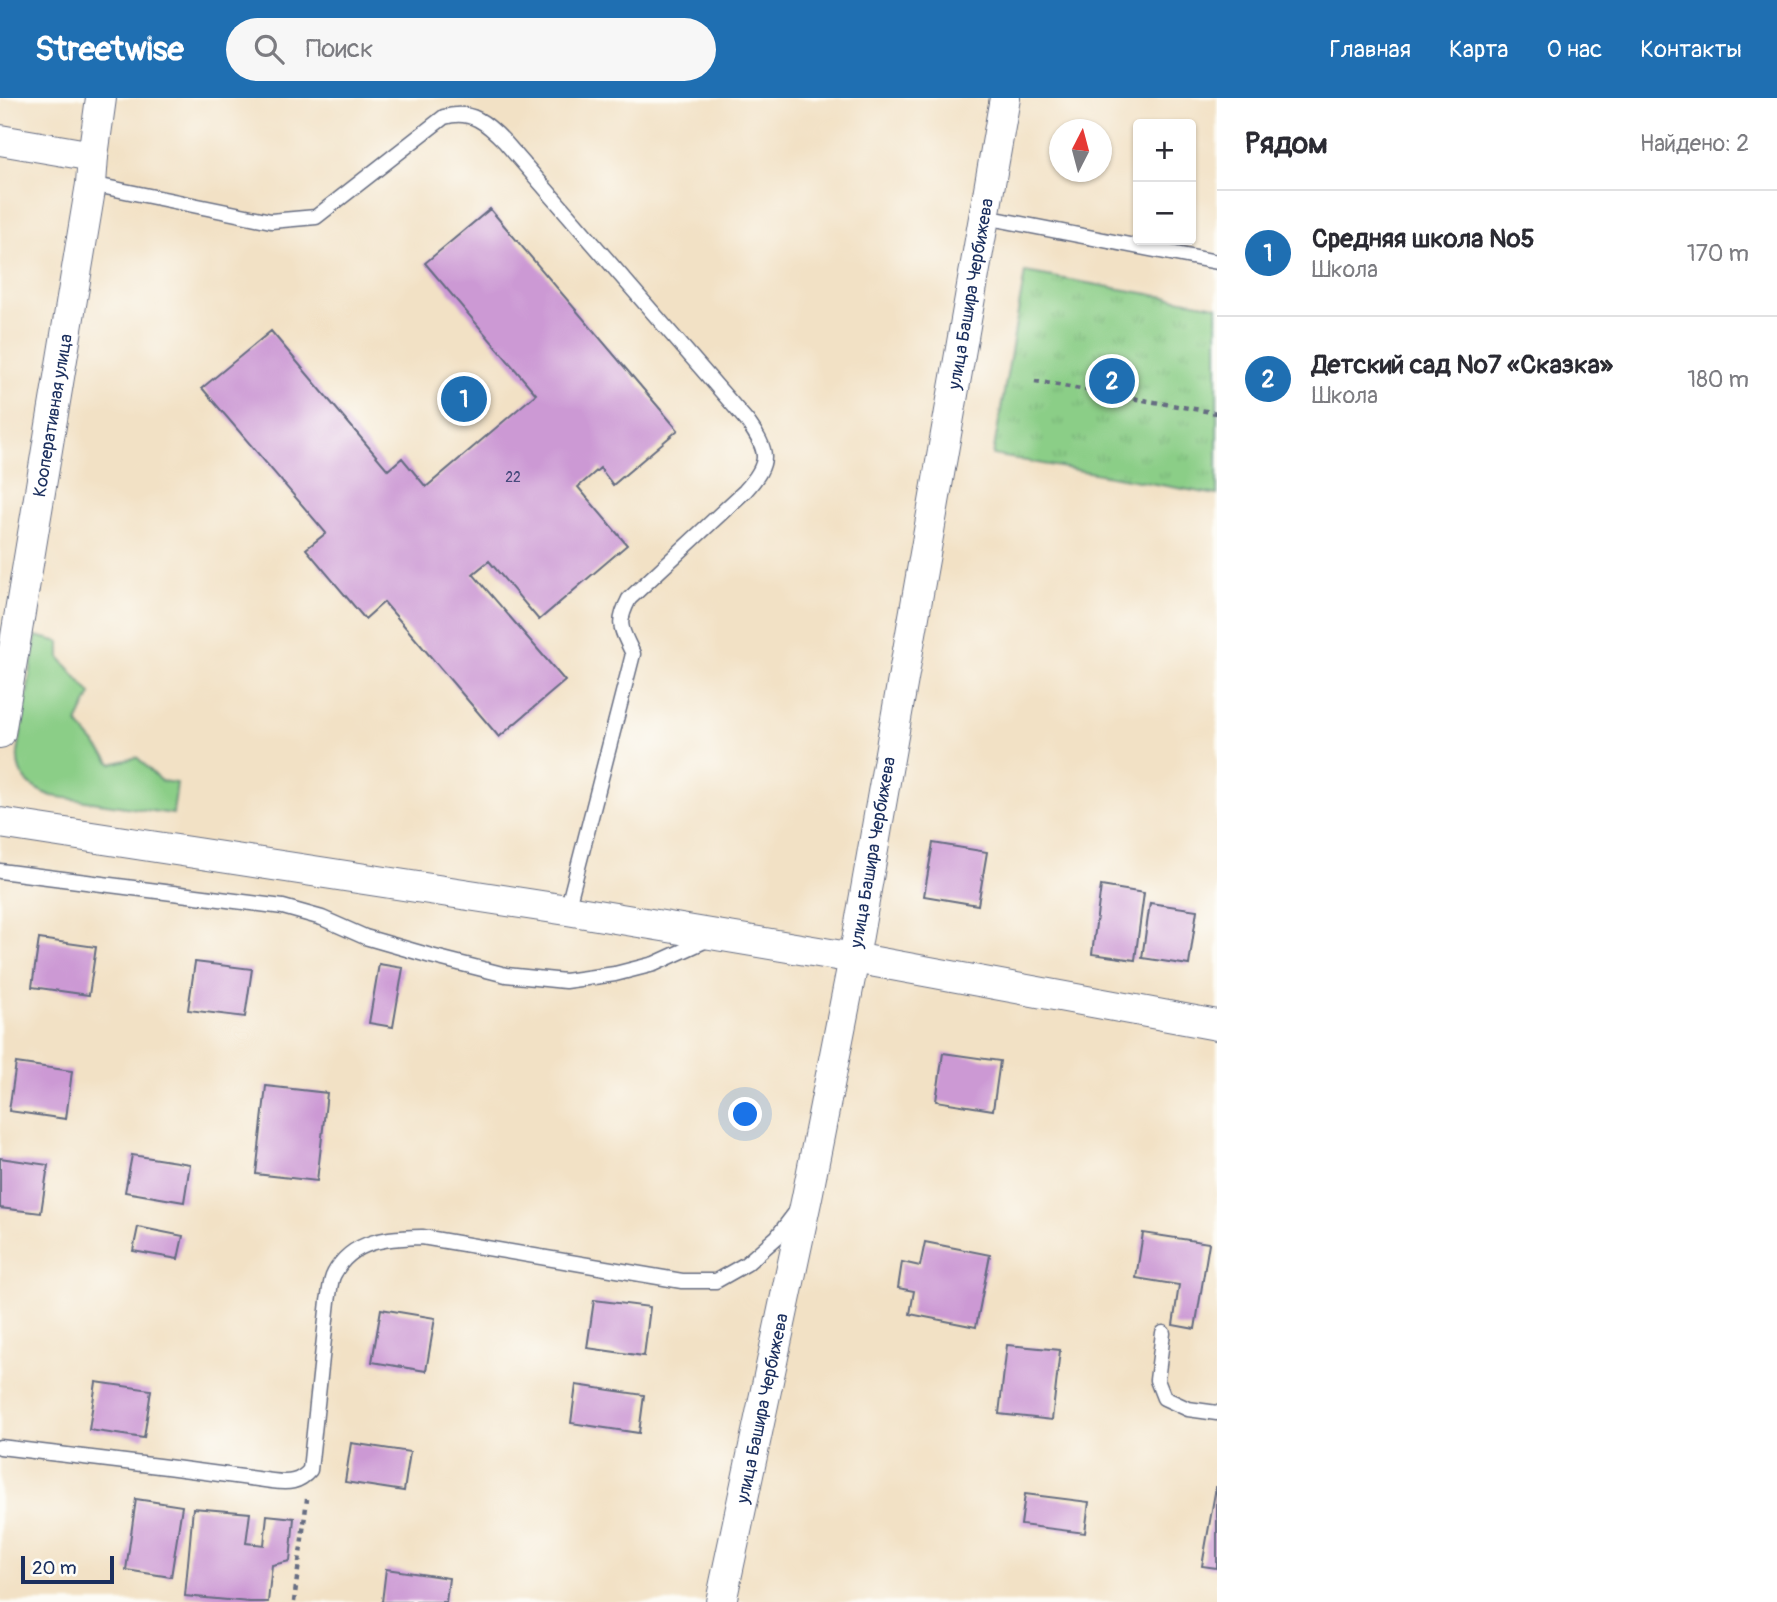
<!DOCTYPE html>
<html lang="ru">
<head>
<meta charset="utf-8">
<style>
	:root { --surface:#fff; --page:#f7f7f7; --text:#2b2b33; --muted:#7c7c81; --line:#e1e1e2; --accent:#1f6fb2 }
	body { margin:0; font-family:Pangolin,sans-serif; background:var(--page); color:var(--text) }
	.controls { position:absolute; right:21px; top:21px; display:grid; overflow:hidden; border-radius:7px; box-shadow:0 2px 5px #0004 }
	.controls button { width:63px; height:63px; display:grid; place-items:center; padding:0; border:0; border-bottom:2px solid var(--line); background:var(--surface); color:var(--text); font:35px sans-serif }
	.compass { position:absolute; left:1049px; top:21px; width:63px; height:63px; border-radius:50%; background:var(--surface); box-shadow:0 2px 5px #0004; rotate:6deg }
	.scale { position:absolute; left:21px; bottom:18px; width:93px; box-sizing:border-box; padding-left:7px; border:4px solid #1b2f5e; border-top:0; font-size:19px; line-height:24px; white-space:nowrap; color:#1b2f5e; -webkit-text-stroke:5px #fdfcf7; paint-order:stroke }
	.you { position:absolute; left:746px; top:1017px; width:24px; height:24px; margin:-18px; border:5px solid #fff; border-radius:50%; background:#1a73e8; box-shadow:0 0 0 10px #1a73e833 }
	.badge { display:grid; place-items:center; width:46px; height:46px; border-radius:50%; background:var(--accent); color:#fff; font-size:23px; font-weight:700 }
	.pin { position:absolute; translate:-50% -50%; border:4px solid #fff; box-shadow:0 2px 7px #0006 }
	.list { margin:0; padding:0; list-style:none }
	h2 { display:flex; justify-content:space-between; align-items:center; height:91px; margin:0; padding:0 28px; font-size:30px }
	h2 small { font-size:23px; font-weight:400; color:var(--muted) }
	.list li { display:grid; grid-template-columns:46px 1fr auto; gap:21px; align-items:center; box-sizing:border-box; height:126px; padding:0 28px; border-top:2px solid var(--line) }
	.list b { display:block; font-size:26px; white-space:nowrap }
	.list p { margin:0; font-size:23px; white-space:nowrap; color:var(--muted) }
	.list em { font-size:23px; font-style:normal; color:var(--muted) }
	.icon { flex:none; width:38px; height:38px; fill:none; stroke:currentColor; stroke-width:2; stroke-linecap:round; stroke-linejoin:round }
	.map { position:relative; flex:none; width:1217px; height:1504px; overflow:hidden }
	header { display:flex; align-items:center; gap:42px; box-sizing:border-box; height:98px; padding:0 35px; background:var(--accent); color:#fff }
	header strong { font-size:33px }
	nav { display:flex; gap:38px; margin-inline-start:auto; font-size:24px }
	.search { width:490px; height:63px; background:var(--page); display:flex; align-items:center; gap:18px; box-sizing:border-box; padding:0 24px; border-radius:38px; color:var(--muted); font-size:26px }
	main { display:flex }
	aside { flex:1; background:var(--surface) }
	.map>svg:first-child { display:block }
	.grass { fill:#8bce87; stroke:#537e72; stroke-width:2 }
	.park { fill:url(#park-tufts); stroke:#537e72; stroke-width:2 }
	.building { fill:#cc99d4 }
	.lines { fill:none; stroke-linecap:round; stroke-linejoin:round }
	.lane-casing { stroke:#666d82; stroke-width:17 }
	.street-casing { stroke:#666d82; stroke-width:32 }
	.path { stroke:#666d82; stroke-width:4.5; stroke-dasharray:5 5; stroke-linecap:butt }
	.lane { stroke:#fff; stroke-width:14 }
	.street { stroke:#fff; stroke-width:30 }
	.labels { text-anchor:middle; stroke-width:5; stroke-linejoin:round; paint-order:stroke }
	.number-label { font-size:14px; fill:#474a7c }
	.street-label { font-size:18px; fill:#1b2f5e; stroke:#fdfcf7 }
</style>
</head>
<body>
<header>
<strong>Streetwise</strong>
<div class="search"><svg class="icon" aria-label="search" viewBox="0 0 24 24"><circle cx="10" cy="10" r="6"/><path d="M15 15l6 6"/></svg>Поиск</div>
<nav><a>Главная</a><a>Карта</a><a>О нас</a><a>Контакты</a></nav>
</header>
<main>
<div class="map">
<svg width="1217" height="1504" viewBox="0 0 1217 1504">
	<defs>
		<pattern id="park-tufts" width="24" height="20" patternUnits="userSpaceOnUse" patternTransform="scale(1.75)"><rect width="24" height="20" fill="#8bce87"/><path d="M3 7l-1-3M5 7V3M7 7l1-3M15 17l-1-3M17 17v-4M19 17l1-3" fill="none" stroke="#77b177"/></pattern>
	</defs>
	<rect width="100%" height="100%" fill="#fdfcf7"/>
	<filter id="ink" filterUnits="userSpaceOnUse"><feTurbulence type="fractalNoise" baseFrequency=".0143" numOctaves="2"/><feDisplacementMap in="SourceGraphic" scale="14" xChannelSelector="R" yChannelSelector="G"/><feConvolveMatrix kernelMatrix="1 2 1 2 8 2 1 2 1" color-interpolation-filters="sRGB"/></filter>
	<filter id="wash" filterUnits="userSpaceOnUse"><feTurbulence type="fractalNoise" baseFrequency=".00686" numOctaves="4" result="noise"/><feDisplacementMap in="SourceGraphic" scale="28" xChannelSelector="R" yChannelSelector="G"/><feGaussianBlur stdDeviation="1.57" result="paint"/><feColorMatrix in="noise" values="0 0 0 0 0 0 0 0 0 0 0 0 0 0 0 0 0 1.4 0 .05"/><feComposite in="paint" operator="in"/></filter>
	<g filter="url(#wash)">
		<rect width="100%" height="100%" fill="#f2e1c5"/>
		<path class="grass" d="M36,538L60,544V560L91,596L77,625L112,666L137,659L161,683L177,685L173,716L52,698C31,691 16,678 18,655Z"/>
		<path class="park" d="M1025,174L1217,208V397L993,357Z"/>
		<g id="blocks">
			<path class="building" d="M490,111L678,332L613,387L600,370L578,389L627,447L539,522L489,463L473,476L565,583L499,639L384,504L365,521L306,451L326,435L202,290L271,233L388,372L402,360L426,389L536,296L425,165Z
				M933,745L987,754L978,807L924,798Z
				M1101,788L1144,795L1135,862L1092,856Z
				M1150,805L1197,812L1189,867L1142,860Z
				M39,841L96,849L89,897L32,889Z
				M195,864L252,871L245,919L188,912Z
				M379,866L403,870L393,929L369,925Z
				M943,955L1000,963L993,1012L936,1003Z
				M16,965L72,973L66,1021L9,1013Z
				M266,988L327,995L317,1083L256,1076Z
				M132,1057L190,1066L184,1104L125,1094Z
				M0,1060L48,1067L41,1115L0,1110Z
				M138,1129L183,1138L178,1161L133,1153Z
				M1143,1135L1209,1145L1195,1231L1173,1227L1179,1187L1136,1180Z
				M925,1144L990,1157L976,1229L910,1216L914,1193L898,1190L902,1164L920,1168Z
				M594,1202L650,1209L644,1258L587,1250Z
				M381,1211L435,1220L426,1273L372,1264Z
				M1007,1247L1060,1252L1052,1322L999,1316Z
				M96,1284L151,1292L144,1340L89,1332Z
				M576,1287L644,1297L639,1335L571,1325Z
				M351,1345L410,1354L404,1393L345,1384Z
				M1216,1389H1217V1470L1202,1468Z
				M1025,1396L1089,1404L1085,1435L1021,1427Z
				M136,1401L182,1408L171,1479L126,1472Z
				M193,1410L250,1415L246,1445L264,1447L267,1417L294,1420L290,1463L272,1467L268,1504H249L185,1498Z
				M386,1471L449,1480L446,1504H382Z"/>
		</g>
	</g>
	<g filter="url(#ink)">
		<use href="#blocks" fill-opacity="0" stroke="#666d82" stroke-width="2"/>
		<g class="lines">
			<g class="lane-casing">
				<path id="lane" d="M91,86L271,123L316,119L444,19C471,11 487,25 505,44L747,323C769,354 771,364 745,393L629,501C615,528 622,531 633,556L567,812
					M985,119L1217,164
					M0,773L283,809L322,820L365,839L431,858L506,877L565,883L615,876L654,866L709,841
					M1163,1235L1157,1282L1164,1300L1188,1311L1217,1315
					M0,1349L167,1369L272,1383C288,1385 299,1385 310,1372L328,1203C330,1194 330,1183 334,1176C352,1141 388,1140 422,1139L682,1183H716L746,1166L777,1139L796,1114"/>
			</g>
			<g class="street-casing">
				<g id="street">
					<path d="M0,42L93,58"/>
					<path id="s1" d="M0,635L91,86L93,58L101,0"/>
					<path d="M0,725L567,812L854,860L1217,927"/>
					<path id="s2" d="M721,1504L807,1099L854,860L1005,0"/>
				</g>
			</g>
			<path class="path" d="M1035,283L1217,315
				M294,1504L307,1401"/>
			<use href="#lane" class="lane"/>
			<use href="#street" class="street"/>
		</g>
	</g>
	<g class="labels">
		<g class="number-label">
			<text x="513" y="384">22</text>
		</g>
		<g class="street-label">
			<text dy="6" stroke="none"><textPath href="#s2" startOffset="1332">улица Башира Чербижева</textPath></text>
			<text dy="6" stroke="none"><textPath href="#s1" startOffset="322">Кооперативная улица</textPath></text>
			<text dy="6" stroke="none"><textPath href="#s2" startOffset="765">улица Башира Чербижева</textPath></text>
			<text dy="6" stroke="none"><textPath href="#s2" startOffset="198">улица Башира Чербижева</textPath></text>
		</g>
	</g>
</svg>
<div class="controls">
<button>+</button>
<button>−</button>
</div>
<svg class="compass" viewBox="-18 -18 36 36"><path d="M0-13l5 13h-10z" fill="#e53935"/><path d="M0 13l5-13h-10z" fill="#7c7c81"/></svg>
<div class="scale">20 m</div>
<div class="you"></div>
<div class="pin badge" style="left:464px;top:301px">1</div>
<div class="pin badge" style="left:1112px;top:283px">2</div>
</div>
<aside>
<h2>Рядом<small>Найдено: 2</small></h2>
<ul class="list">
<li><span class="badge">1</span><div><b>Средняя школа №5</b><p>Школа</p></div><em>170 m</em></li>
<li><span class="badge">2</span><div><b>Детский сад №7 «Сказка»</b><p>Школа</p></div><em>180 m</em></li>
</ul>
</aside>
</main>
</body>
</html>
